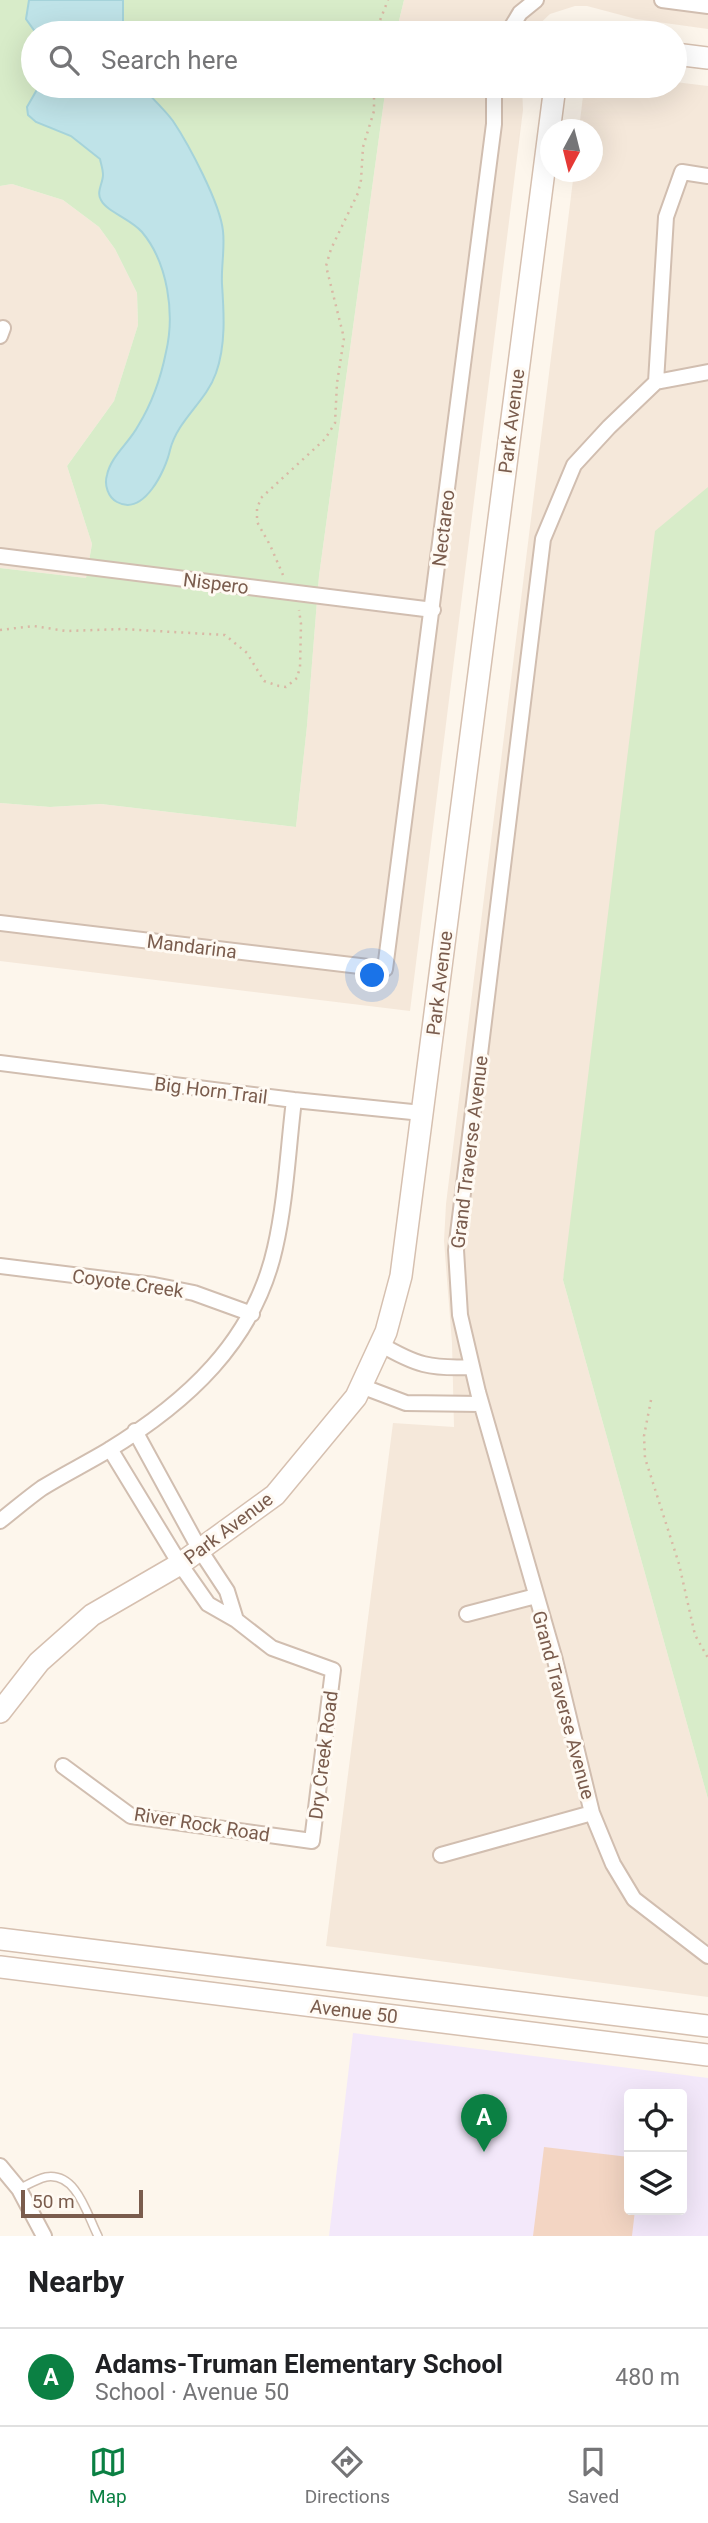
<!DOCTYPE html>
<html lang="en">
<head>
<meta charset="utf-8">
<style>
	:root { --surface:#fff; --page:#f2f2f2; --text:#202124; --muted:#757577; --line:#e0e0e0; --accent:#0b8043 }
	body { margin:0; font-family:Roboto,sans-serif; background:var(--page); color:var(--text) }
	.controls { position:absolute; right:21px; bottom:21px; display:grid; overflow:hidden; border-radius:7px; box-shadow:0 7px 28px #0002 }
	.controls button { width:63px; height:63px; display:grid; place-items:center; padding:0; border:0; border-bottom:2px solid var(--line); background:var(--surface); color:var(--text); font:35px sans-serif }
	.compass { position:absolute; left:540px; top:119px; width:63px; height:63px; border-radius:50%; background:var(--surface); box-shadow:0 7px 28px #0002; rotate:187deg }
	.scale { position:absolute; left:21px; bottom:18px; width:122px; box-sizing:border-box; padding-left:7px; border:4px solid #7a5c4d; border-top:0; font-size:19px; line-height:24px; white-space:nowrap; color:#7a5c4d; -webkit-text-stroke:5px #fffaf3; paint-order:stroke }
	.you { position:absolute; left:373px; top:976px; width:24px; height:24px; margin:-18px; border:5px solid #fff; border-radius:50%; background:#1a73e8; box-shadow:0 0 0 10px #1a73e833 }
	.badge { display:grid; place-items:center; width:46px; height:46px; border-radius:50%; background:var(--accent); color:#fff; font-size:23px; font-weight:700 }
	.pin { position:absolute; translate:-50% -58px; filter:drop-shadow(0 2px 4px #0008) }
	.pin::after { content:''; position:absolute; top:37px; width:24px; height:21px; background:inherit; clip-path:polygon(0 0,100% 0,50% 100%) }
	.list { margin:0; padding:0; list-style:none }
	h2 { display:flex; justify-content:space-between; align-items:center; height:91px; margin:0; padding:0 28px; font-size:30px }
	h2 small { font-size:23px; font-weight:400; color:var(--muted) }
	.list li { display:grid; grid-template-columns:46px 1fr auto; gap:21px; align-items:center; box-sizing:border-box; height:98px; padding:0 28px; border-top:2px solid var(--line) }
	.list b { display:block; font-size:26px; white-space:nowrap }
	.list p { margin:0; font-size:23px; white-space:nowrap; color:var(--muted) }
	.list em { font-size:23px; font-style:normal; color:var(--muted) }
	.icon { flex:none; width:38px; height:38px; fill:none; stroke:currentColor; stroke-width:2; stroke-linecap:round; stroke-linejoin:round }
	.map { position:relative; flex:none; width:708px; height:2236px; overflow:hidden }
	.search { position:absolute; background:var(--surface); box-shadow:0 7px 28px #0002; left:21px; right:21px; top:21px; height:77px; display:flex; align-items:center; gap:18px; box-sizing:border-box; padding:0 24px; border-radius:38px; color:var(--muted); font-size:26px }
	.sheet { height:189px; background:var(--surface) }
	nav { display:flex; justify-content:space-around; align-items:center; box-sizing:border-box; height:98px; border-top:2px solid var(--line); background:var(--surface); font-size:19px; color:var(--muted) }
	nav a { display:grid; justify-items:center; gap:4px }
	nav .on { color:var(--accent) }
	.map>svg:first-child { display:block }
	.residential { fill:#f5e8da }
	.education { fill:#f3e8fa; fill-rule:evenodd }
	.green { fill:#d8ecc9 }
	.water { fill:#bfe3e8; stroke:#a5d3da; stroke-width:2 }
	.building { fill:#f3d5c3 }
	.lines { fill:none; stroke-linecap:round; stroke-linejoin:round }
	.lane-casing { stroke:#d1beb0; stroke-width:10 }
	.street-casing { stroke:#d1beb0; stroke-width:18 }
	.secondary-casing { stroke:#d6c0b0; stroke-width:24 }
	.path { stroke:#d9b8a5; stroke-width:2.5; stroke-dasharray:2 5; stroke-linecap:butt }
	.lane { stroke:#fff; stroke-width:7 }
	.street { stroke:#fff; stroke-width:14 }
	.secondary { stroke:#fff; stroke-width:21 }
	.labels { text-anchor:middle; stroke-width:6; stroke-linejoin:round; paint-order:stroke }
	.street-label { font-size:19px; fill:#7a5c4d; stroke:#fffaf3 }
</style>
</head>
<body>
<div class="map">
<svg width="708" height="2236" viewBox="0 0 708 2236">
	<rect width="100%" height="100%" fill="#fdf6ec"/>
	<path class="residential" d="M404,0H708V29L636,19L587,6H575L550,14L530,33H396Z
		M675,82L708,86V487L563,1280L708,1799V1997L326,1946L393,1423L454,1427L452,1343L444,1241L446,1204L574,172H592V130L579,129L584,88L587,86H675Z
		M386,86H522L523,110L410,1011L0,961V803L50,807L101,804L296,827L307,726L319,576Z
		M12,184L63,200L99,227L115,249L137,293L138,325L114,401L67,466L92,544L86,578L0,568V186Z"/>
	<path class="education" d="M353,2033L708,2078V2236H329ZM629,2094H682V2210H629Z"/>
	<path class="green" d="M0,0H404L396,33H33V86H386L319,576L307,726L296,827L101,804L50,807L0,803V568L86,578L92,544L67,466L114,401L138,325L137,293L115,249L99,227L63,200L12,184L0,186Z
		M708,487V1799L563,1280L655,531Z"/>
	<path class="water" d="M29,0H123V33H36L26,19Z
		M39,86H141C151,97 164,109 173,121C189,145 220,203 223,231C225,249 221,267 222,284C224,313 226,345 216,373C206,402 178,419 170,450C166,469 144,517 117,502C108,497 104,485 107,475C111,456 129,443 138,426C151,405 161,377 166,352C175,314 168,263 142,232C131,219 107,212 101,200C96,192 103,183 103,175C103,169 101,164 100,159L71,136L36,122L28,115L27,107Z"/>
	<path class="building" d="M544,2147L629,2157V2210H635L632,2236H533Z"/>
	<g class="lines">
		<g class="lane-casing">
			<path id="lane" d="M19,2189C27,2185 37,2179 46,2177C77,2172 87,2215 98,2236"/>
		</g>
		<g class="street-casing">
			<path id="street" d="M662,0L708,6
				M508,33L520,13L536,0
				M0,336L3,328
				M708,372L656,382L609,427L574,465L543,539L456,1250L460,1315L478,1392L555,1660L592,1813L613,1864L634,1899L708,1956
				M656,382L666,217L682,172L708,176
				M0,556L433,610
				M0,923L385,969L494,124V86
				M0,1063L294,1100L422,1113
				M0,1266L154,1285L194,1293L252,1314
				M380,1344C416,1365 430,1369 472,1367
				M361,1386L406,1403L481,1404
				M135,1431L200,1550L227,1591L236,1620
				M0,1521C14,1510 28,1498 42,1488C63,1475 85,1464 107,1451C186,1403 254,1342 275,1248C286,1200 288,1149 294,1100
				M467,1614L536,1596
				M63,1766L131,1816L312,1841L333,1670L272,1648L236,1620L208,1604L180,1564L110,1449
				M441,1855L592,1813
				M0,2166L19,2189L44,2236"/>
		</g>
		<g class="secondary-casing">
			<path id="secondary" d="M675,54L708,58
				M0,1712L39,1662L92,1615L180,1564L275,1495L356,1397L386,1332L401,1276L555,86
				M0,1939L708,2026
				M0,1967L708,2055"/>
		</g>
		<path class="path" d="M375,33L388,0
			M283,575L270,545L257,522V509L261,498L325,439L335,423L337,383L344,338L326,266L331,249L358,193L361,180L363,147L374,111V86
			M0,630L34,626L66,631L122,629L225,635L247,653L264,681L279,686L286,687L297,678L300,667L301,624L299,610
			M651,1400L644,1436L645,1458L679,1564L695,1635L708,1658"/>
		<use href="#lane" class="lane"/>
		<use href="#street" class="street"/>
		<use href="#secondary" class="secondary"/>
	</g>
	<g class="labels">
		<g class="street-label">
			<text transform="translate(511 421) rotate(-83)" y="7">Park Avenue</text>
			<text transform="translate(443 528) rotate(-83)" y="7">Nectareo</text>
			<text transform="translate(216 583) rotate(7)" y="7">Nispero</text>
			<text transform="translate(192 946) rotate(7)" y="7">Mandarina</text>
			<text transform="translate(439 983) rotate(-83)" y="7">Park Avenue</text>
			<text transform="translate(211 1090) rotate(7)" y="7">Big Horn Trail</text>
			<text transform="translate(469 1152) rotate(-83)" y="7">Grand Traverse Avenue</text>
			<text transform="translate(128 1283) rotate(8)" y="7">Coyote Creek</text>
			<text transform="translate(228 1528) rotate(-37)" y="7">Park Avenue</text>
			<text transform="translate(564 1705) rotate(75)" y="7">Grand Traverse Avenue</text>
			<text transform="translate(323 1755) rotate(-83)" y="7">Dry Creek Road</text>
			<text transform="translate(202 1824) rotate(9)" y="7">River Rock Road</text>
			<text transform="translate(354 2011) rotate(7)" y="7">Avenue 50</text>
		</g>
	</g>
</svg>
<div class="controls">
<button><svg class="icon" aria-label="locate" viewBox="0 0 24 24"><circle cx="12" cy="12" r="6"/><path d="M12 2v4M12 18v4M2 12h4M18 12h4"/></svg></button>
<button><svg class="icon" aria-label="layers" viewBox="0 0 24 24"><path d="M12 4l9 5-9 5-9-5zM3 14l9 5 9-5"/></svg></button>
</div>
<svg class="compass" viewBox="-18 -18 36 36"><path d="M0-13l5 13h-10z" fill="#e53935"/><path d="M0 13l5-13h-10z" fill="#757577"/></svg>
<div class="scale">50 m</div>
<div class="you"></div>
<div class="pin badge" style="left:484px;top:2152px">A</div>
<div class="search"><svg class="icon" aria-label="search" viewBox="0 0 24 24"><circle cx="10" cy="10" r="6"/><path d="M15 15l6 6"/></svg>Search here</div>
</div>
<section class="sheet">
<h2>Nearby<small></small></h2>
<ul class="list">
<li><span class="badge">A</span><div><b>Adams-Truman Elementary School</b><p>School · Avenue 50</p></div><em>480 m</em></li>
</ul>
</section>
<nav>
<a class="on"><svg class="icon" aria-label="map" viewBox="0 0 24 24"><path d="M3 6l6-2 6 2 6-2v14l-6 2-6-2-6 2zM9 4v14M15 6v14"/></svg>Map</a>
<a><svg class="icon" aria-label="directions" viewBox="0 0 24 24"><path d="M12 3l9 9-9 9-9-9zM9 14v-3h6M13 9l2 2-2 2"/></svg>Directions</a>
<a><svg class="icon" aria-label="saved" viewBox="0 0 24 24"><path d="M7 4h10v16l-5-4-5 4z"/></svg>Saved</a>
</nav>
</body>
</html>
